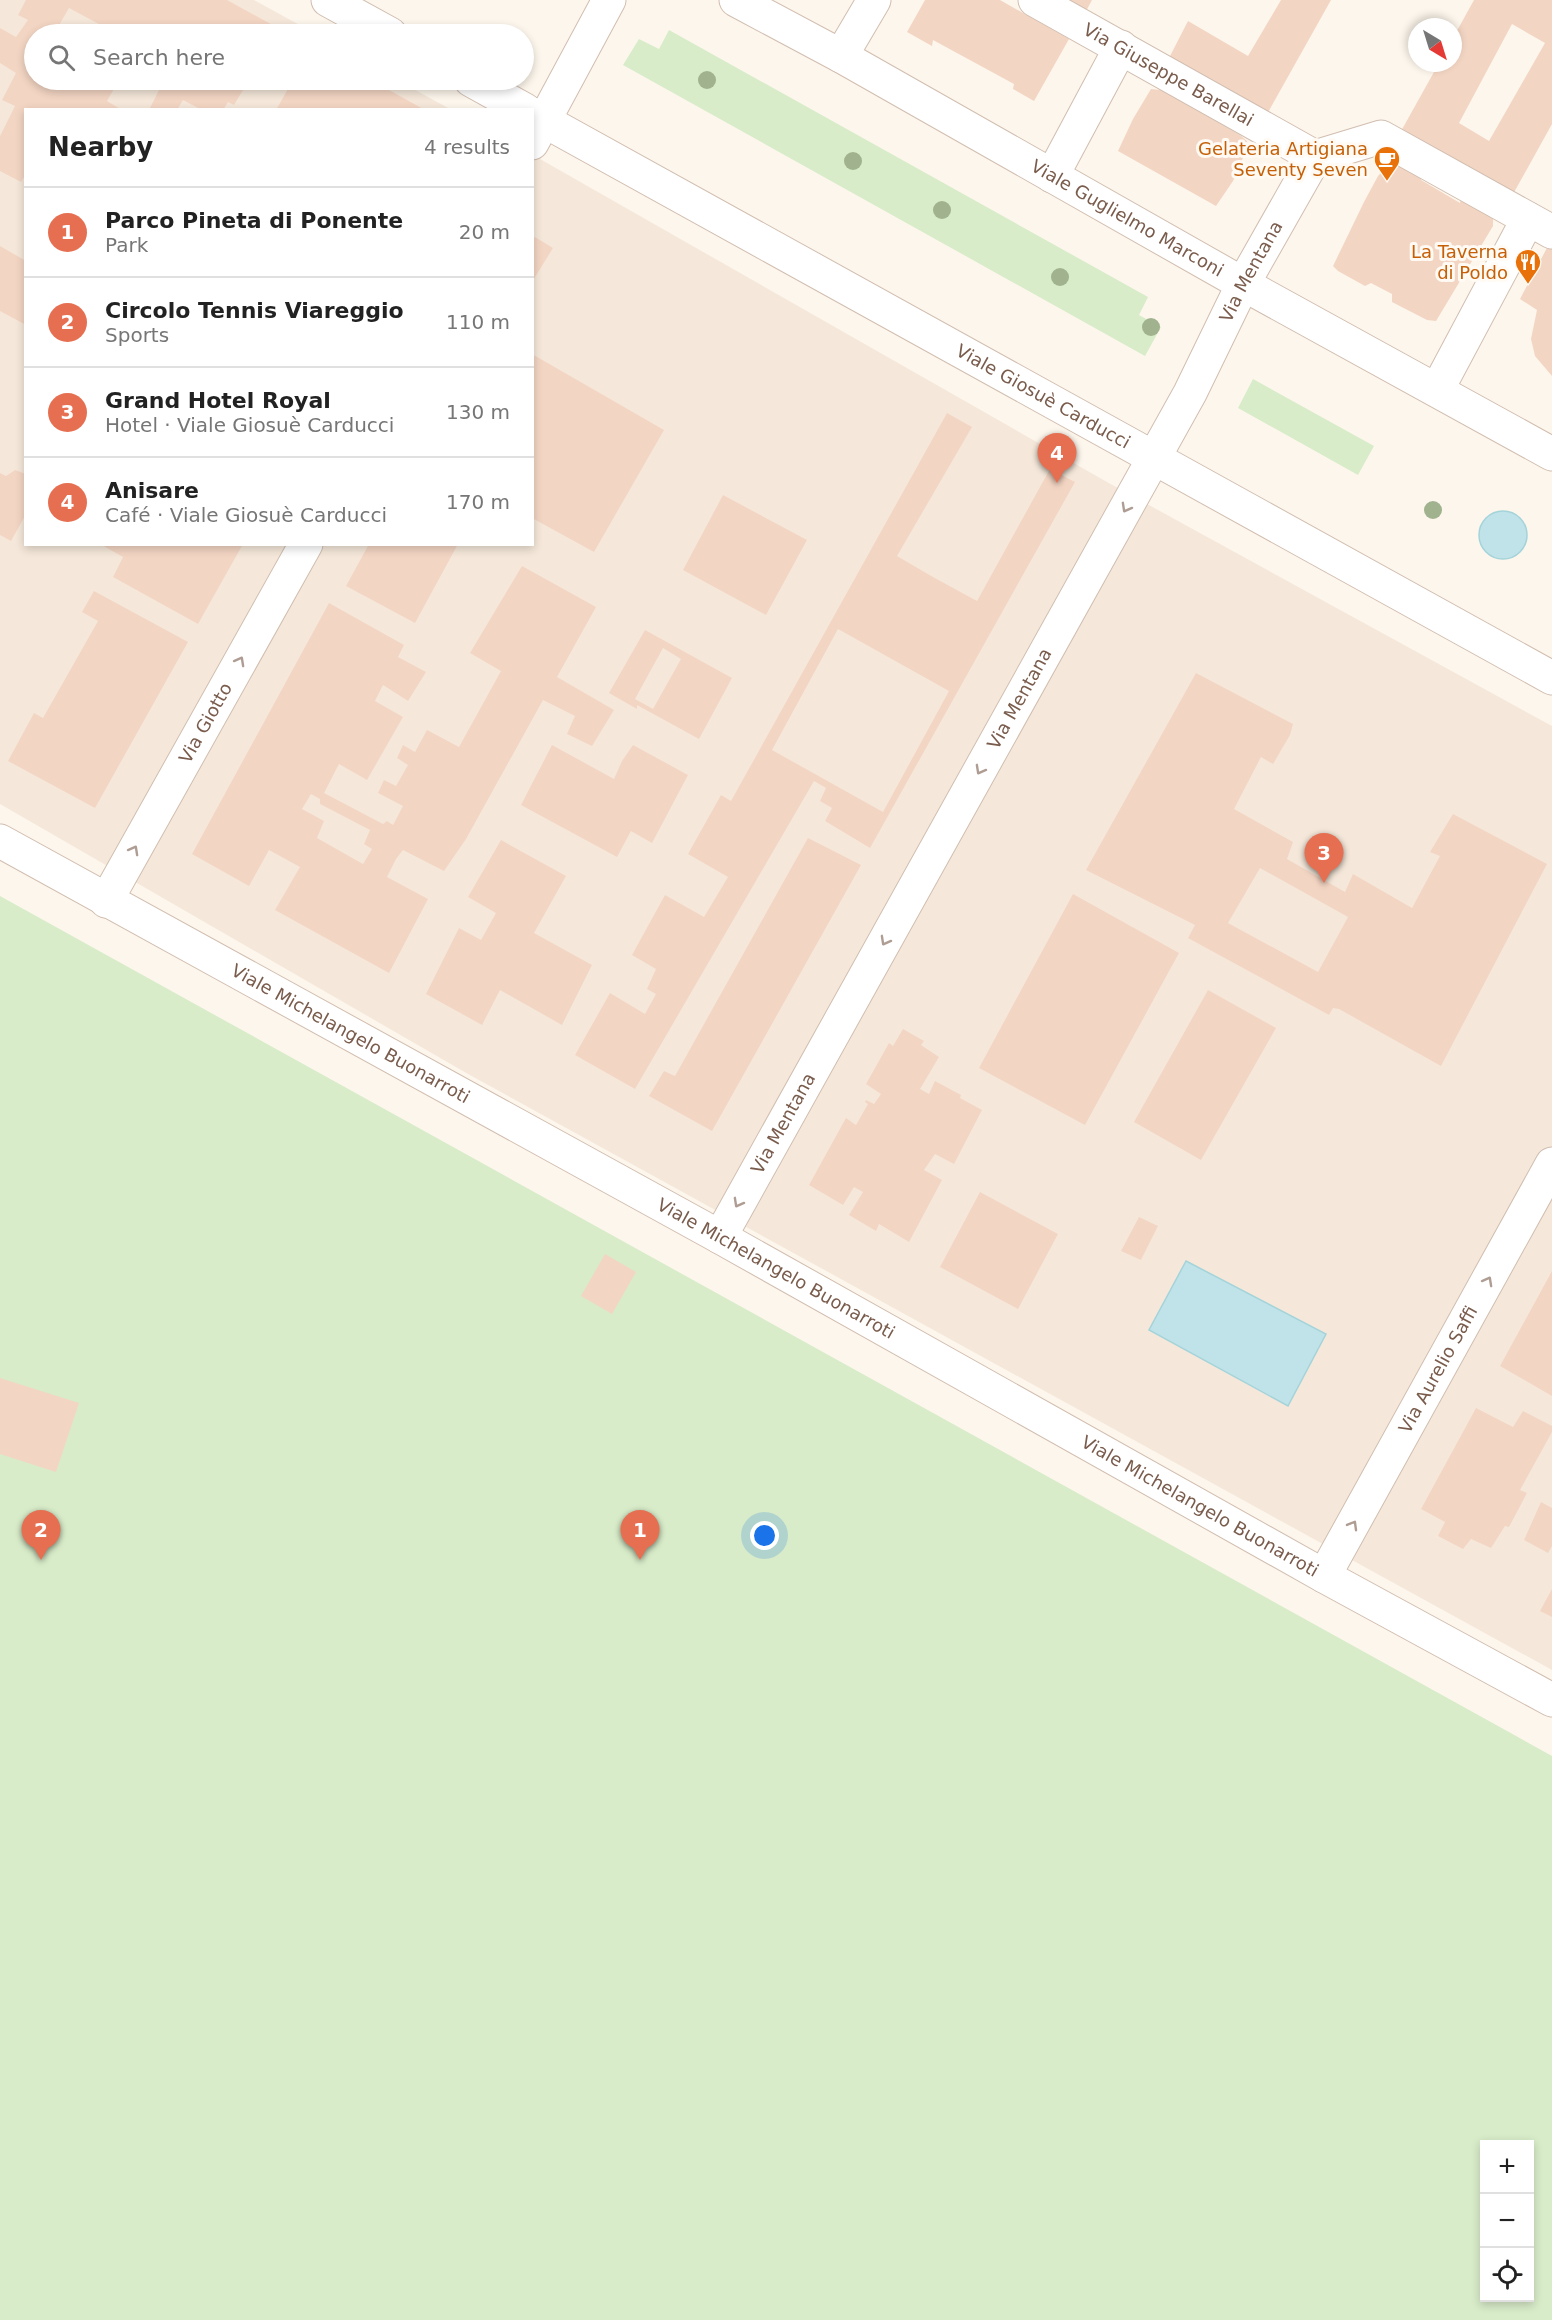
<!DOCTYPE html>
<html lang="en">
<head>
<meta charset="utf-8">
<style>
	:root { --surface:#fff; --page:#f6f6f6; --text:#222; --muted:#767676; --line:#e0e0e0; --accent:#e76f51 }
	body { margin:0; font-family:"DejaVu Sans",sans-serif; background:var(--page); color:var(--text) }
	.controls { position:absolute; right:18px; bottom:18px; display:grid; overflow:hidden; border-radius:0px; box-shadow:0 3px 9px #0003 }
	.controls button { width:54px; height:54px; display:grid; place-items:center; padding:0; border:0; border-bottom:2px solid var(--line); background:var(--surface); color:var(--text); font:30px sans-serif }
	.compass { position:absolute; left:1408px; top:18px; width:54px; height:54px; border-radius:50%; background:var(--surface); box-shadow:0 3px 9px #0003; rotate:142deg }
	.you { position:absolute; left:765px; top:1536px; width:21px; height:21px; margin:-15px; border:4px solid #fff; border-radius:50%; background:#1a73e8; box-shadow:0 0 0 9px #1a73e833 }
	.badge { display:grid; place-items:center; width:39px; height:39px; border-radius:50%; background:var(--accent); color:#fff; font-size:20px; font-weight:700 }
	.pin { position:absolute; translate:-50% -50px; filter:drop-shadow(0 2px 3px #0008) }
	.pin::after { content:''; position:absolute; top:32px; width:21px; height:18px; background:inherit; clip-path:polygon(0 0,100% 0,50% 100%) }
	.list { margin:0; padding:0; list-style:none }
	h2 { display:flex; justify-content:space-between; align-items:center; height:78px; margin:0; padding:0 24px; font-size:26px }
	h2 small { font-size:20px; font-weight:400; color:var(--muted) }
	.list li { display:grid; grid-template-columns:39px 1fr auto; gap:18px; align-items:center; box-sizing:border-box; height:90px; padding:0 24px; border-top:2px solid var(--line) }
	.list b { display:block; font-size:22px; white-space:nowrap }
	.list p { margin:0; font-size:20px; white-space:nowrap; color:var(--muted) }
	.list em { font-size:20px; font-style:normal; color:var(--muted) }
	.icon { flex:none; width:33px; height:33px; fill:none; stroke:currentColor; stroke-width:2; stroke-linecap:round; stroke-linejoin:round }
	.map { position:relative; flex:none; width:1552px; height:2320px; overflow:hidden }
	.search { position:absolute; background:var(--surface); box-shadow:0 3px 9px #0003; left:24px; top:24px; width:510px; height:66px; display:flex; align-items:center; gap:15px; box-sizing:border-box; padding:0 21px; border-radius:33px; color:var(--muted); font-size:22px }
	.panel { position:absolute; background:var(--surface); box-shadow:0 3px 9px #0003; left:24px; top:108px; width:510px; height:438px; border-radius:0px }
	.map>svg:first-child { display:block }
	.residential { fill:#f5e8da }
	.green { fill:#d8ecc9; fill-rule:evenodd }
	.water { fill:#bfe3e8; stroke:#a5d3da; stroke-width:1.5 }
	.building { fill:#f3d5c3; fill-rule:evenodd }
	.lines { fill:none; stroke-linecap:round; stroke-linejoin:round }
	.minor-casing { stroke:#d1beb0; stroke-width:35 }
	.minor { stroke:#fff; stroke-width:33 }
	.tree { fill:#a0b28e }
	.oneway { stroke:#af9d94 }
	.labels { text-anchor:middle; stroke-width:6; stroke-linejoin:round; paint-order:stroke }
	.street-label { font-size:18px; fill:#7a5c4d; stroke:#fffaf3 }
	.food-label { font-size:18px; fill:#c56008; stroke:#fffaf3; text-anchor:end }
</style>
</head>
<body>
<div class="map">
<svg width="1552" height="2320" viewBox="0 0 1552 2320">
	<rect width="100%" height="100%" fill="#fdf6ec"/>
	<path class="residential" d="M0,0H254L316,34H34V80H397L450,109L26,110V544H532L533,155L1107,482L1552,726V1670L468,1074L0,804Z"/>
	<path class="green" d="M669,30L1148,297L1139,315L1161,327L1145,356L623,65L639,39L659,49Z
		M1253,379L1374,446L1358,475L1238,408Z
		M0,896L1552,1756V2320H0ZM1484,2144H1530V2298H1484Z"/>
	<path class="water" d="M1479 535a24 24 0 1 1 48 0a24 24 0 1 1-48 0Z
		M1186,1261L1326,1334L1288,1406L1149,1330Z"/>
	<path class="building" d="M26,0H227L278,28L274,34H107L110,30L69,8L54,34H34V80H67L79,86L82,80H119L107,101L122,110H26V174L21,182L0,171V136L15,106L2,100L16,73L0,63V28L16,37L28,20L18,15Z
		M925,0H1000L1069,39L1034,101L1013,89L1014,84L933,40L932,46L907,32Z
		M1057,0H1092L1084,15Z
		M1281,0H1331L1266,116L1167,62L1188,21L1248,56Z
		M1474,0H1552V124L1512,196L1400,133L1439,63H1453V38ZM1512,24L1545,43L1489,141L1459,123Z
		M164,80H249L234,105L228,102L223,110H202L183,100L177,110H149Z
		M293,80H371L425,110H276Z
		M1151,89L1161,90L1240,135L1247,141L1248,146L1233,181L1216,206L1118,151L1133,119Z
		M1388,160L1421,176V180L1460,203L1461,198L1493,218V226L1436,321L1427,320L1392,302V294L1371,283L1365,286L1338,271L1333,266L1364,202L1378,176L1388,165Z
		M535,237L553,248L532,282V241Z
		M1549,244L1552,245V376L1535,356L1531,339L1537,310L1520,299Z
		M0,246L26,261V325L0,311Z
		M532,354L664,430L594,552L532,518Z
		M947,413L972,427L897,556L933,577L977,601L1050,469L1075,482L870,848L825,821L832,808L820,801L826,788L814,781L635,1089L575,1055L610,993L645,1014L656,994L647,989L656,969L632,955L665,895L704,917L728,877L688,854L721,795L731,801ZM838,629L949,691L883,812L772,750Z
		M15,470L26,474V514L11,541L0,535V473L6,476Z
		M723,495L807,540L766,615L683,570Z
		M100,544H243L198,624L113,577L123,557Z
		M369,544H458L415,623L346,586Z
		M522,566L596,607L557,677L614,710L592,746L567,734L575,716L543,700L466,839L444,871L403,850L396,859L387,877L428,899L389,973L275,910L300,867L269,850L249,886L192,854L329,603L404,645L398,657L426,672L408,701L383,685L375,701L403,717L367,780L339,764L324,793L383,824L387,821L393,825L403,806L378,793L384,780L396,786L408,765L397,758L403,745L415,752L427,730L459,747L501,671L470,653ZM311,794L320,799V804L370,830L364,844L372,849L363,864L317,838L324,821L302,809Z
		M94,591L188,642L95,808L8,761L34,713L43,718L98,621L82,612Z
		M645,630L732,678L699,739L637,705V709L609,693ZM663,648L681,659L653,709L635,699Z
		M1196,673L1293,724L1290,735L1273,764L1261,757L1234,809L1293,842L1287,859L1345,892L1353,874L1412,908L1440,856L1430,852L1453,814L1547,864L1441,1066L1339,1009L1333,1008L1329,1015L1188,938L1195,925L1086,870ZM1260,868L1348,917L1318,972L1228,923Z
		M552,745L614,779L622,761L633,745L688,775L652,843L631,831L617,857L521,805Z
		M808,838L861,865L712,1131L649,1096L664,1071L675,1076Z
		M501,840L566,876L534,933L592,965L562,1025L500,990L482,1025L426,994L459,928L481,940L496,913L468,897Z
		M1073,894L1179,953L1085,1125L979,1068Z
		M1208,990L1276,1028L1201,1160L1134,1122Z
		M903,1029L924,1041L921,1045L939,1057L920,1089L929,1094L935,1081L961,1095L960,1098L982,1110L954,1164L935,1154L924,1170L942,1180L909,1242L879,1224L876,1231L849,1215L863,1192L854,1187L843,1205L809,1185L846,1118L856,1125L868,1104L865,1102L866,1100L874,1104L881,1094L866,1084L889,1043L893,1046Z
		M980,1192L1058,1234L1018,1309L940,1267Z
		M1139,1217L1158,1226L1141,1260L1121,1251Z
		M605,1254L636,1272L612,1314L581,1296Z
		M1552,1271V1396L1500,1366Z
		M0,1378L79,1403L56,1472L0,1454Z
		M1476,1408L1513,1427L1523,1411L1552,1426V1432L1520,1490L1527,1493L1509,1527L1505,1526L1491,1548L1471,1539L1463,1549L1438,1536L1445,1522L1421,1509Z
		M1541,1502L1552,1508V1546L1548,1553L1524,1540Z
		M1552,1589V1617L1540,1611Z"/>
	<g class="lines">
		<g class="minor-casing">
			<g id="minor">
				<path d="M328,0L390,34"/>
				<path id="s1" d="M736,0L841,56L1243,284L1552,454"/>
				<path id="s2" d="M1035,0L1315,157L1381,137L1552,232"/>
				<path d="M841,56L874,0"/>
				<path d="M471,80L525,110"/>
				<path id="s3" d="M532,114L1552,678"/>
				<path d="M532,143L609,0"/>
				<path d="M1052,176L1121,47"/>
				<path d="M1437,390L1528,219"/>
				<path id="s4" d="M0,841L720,1237L1324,1576L1552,1700"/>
				<path id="s5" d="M106,901L306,544"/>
				<path id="s6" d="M720,1237L1190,393L1243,284L1315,157"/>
				<path id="s7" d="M1324,1576L1552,1164"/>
			</g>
		</g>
		<use href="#minor" class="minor"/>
	</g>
	<g class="tree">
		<circle cx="707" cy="80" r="9"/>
		<circle cx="853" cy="161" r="9"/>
		<circle cx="942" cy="210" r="9"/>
		<circle cx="1060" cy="277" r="9"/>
		<circle cx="1151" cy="327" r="9"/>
		<circle cx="1433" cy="510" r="9"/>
	</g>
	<defs><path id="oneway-chevron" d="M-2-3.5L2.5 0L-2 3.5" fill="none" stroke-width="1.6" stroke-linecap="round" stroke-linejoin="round" transform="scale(1.5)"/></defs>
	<g class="oneway">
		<use href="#oneway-chevron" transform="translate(1126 508) rotate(119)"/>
		<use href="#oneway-chevron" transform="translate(240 661) rotate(-61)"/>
		<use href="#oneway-chevron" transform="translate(980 770) rotate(119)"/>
		<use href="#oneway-chevron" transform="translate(134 850) rotate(-61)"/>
		<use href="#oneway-chevron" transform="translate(885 941) rotate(119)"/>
		<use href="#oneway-chevron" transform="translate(738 1203) rotate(119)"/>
		<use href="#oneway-chevron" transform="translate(1488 1281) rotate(-61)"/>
		<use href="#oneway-chevron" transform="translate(1353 1525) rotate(-60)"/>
	</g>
	<defs>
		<g id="cafe-pin" transform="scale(1.35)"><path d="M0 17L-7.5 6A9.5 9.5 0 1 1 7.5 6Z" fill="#e8710a" stroke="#fffaf3"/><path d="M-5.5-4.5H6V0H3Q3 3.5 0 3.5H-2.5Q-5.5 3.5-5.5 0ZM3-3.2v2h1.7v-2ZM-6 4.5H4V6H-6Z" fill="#fff"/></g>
		<g id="restaurant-pin" transform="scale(1.35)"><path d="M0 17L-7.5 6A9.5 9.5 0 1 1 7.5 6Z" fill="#e8710a" stroke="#fffaf3"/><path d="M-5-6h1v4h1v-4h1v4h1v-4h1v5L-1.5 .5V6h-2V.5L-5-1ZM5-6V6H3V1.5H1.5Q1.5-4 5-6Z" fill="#fff"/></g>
	</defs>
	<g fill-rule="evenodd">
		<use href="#cafe-pin" x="1387" y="159"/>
		<use href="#restaurant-pin" x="1528" y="262"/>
	</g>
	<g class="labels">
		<g class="street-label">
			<text dy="6" stroke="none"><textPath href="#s2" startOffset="153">Via Giuseppe Barellai</textPath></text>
			<text dy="6" stroke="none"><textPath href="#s1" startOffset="448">Viale Guglielmo Marconi</textPath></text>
			<text dy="6" stroke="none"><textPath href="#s6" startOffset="1102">Via Mentana</textPath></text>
			<text dy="6" stroke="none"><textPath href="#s3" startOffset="584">Viale Giosuè Carducci</textPath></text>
			<text dy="6" stroke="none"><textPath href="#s6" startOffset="616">Via Mentana</textPath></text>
			<text dy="6" stroke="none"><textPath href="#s5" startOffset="204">Via Giotto</textPath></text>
			<text dy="6" stroke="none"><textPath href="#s4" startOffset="400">Viale Michelangelo Buonarroti</textPath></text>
			<text dy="6" stroke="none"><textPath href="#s6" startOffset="130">Via Mentana</textPath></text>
			<text dy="6" stroke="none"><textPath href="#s4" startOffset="886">Viale Michelangelo Buonarroti</textPath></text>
			<text dy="6" stroke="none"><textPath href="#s7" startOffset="236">Via Aurelio Saffi</textPath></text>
			<text dy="6" stroke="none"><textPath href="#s4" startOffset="1372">Viale Michelangelo Buonarroti</textPath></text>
		</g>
		<g class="food-label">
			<text x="1368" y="155">Gelateria Artigiana<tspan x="1368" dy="21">Seventy Seven</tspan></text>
			<text x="1508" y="258">La Taverna<tspan x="1508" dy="21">di Poldo</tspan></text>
		</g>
	</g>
</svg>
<div class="controls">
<button>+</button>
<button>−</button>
<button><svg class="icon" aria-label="locate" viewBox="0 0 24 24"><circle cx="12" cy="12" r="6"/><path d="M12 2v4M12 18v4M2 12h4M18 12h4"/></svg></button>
</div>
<svg class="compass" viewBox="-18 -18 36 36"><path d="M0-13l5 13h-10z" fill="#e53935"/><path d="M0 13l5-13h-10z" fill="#767676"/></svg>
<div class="you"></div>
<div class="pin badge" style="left:640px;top:1560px">1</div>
<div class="pin badge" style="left:41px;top:1560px">2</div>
<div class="pin badge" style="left:1324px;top:883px">3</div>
<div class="pin badge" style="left:1057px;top:483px">4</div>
<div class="search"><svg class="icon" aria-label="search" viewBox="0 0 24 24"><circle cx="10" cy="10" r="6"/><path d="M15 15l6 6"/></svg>Search here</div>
<section class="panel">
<h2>Nearby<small>4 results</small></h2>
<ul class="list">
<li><span class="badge">1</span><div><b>Parco Pineta di Ponente</b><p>Park</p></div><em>20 m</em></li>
<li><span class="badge">2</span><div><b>Circolo Tennis Viareggio</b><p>Sports</p></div><em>110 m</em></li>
<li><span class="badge">3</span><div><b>Grand Hotel Royal</b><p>Hotel · Viale Giosuè Carducci</p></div><em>130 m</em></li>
<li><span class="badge">4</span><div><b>Anisare</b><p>Café · Viale Giosuè Carducci</p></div><em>170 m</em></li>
</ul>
</section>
</div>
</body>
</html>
